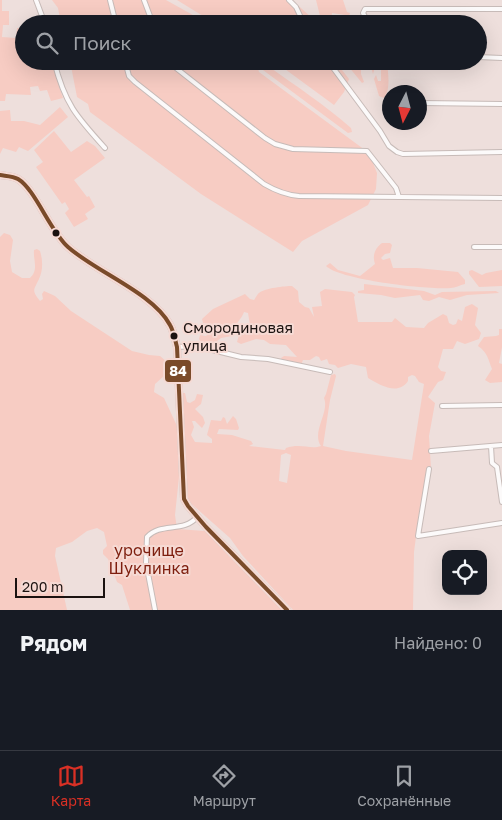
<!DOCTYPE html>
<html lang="ru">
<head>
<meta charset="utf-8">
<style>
	:root { --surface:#171b24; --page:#20242c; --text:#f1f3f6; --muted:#9ea1a6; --line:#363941; --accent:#d93025 }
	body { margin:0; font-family:"Golos Text",sans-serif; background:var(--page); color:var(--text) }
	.controls { position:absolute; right:15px; bottom:15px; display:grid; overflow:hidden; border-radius:10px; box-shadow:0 5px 20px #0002 }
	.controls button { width:45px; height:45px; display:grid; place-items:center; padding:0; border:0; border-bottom:1px solid var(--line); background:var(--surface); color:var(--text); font:25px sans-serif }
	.compass { position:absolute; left:382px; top:85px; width:45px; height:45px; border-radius:50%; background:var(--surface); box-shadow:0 5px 20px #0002; rotate:186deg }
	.scale { position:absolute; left:15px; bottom:12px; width:90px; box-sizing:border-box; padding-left:5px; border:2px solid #1b1210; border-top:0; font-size:14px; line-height:18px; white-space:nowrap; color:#1b1210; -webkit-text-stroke:4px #f6dad4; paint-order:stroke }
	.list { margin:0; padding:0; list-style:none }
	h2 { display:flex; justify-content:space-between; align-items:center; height:65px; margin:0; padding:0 20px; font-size:21px }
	h2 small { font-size:16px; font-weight:400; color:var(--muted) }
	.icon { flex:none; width:28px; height:28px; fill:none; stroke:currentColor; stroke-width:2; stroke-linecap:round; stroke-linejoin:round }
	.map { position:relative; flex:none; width:502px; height:610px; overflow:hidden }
	.search { position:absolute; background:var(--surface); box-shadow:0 5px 20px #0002; left:15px; right:15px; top:15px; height:55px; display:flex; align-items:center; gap:12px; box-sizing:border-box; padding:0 18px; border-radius:28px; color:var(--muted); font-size:19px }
	.sheet { height:140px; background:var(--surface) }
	nav { display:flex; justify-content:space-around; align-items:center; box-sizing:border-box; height:70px; border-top:1px solid var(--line); background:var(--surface); font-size:14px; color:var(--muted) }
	nav a { display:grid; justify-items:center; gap:2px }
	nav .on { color:var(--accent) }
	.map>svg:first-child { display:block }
	.green { fill:#f7ccc3; fill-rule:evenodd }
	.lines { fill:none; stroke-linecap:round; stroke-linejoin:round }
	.minor-casing { stroke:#c7bbb8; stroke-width:6 }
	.primary-casing { stroke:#c7bbb8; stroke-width:8 }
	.minor { stroke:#fcfafa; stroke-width:4 }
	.primary { stroke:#fcfafa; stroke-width:5.5 }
	.bus-1-casing { stroke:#f6dad4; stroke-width:8 }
	.bus-1 { stroke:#7a4b2a; stroke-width:4 }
	.bus-dot { fill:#1b1210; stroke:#f6dad4; stroke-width:2 }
	.labels { text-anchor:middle; stroke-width:4; stroke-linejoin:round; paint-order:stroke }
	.bus-label { font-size:15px; fill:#1b1210; stroke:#f6dad4; text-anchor:start }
	.park-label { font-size:16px; fill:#7e1e0e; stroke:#f6dad4 }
	.line-badge { stroke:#f6dad4; stroke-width:2 }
	.badge-label { font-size:14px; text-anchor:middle; font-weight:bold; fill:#fff }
</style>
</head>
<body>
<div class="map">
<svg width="502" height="610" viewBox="0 0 502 610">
	<rect width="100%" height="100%" fill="#eedfdc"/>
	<path class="green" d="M0,0H2V11H9V25H3L2,37L16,38L17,28H24V61H51L63,98L51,101L47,90L40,91L38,86L30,87L31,95L6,94L5,101H0Z
		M52,0H166L209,24H61L58,8Z
		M177,0H292L312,18L315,24H216Z
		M316,0H343L347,12L350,13L348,19H345V15L332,13L331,24H322Z
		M70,61H256L259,72L369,153L377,173L376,189L368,205L302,241L293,252L201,194L90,112L88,104L77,97Z
		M274,61H335L349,79L344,92L334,105Z
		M344,61H381L377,67H375L373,74L370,64L361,66V74L364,82L362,83Z
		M385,61L387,62C388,73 391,89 384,98L379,96L374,79L376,75L378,81H381V66Z
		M264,65L268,66C296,86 325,105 351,128L352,132L348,133L263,70V66Z
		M60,107L68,117L28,151L19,147L16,152L3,148L0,154V111L10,110L11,121H24L40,125Z
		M54,131L71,152L87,141L95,146L105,158L74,180L87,197L89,196L95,207L85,214L88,219L74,227L65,213L69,209L65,202L62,204L36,167L43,162L34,150Z
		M4,233L10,235L13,240L10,261L12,272L22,278H30C39,270 33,260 34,250L37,249L40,251C43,260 43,271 39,279C34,290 31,290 40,301L43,299L42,294L44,291L55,296L71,311L132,351L149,355L160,356L167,362L165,375L155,384L154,392L164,398L177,426L179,477L175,515L177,529L205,531L211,535L284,610H130L122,585L117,582L108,559L103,554V550L107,546L104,532L97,528L87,531L72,542L56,548L55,556L67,610H0V237Z
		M382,243H390L392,245L390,253L385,254L381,258L383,260L390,258L393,268H417L458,272L465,280V284C460,285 455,288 451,288C429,290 340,280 326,266L330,263L338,270L360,276L375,264C372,256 375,248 382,243Z
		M472,270L482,275L486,273L502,270V286L479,287L469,274V271Z
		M364,284L424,291L435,295L442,292L496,291L499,293L467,295L450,300L439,297L429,301L423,300L420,295L395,298L381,295L358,293V291L364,290Z
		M292,286L298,291L299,302L305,307L309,308L314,317L312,307L322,306L320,292L325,289L352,292L355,295L354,297L358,322H392L395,318L406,327L424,328L428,323L443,314L447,316L449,323L453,325L456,324L458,319L462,321L465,307L472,304L478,308L475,325L481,333L479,339L465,344L457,341L453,349H443L438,367L441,371L446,372L443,380L438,382L428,397L435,403L429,436L431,468L419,514L414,552L413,610H293L243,556L230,538L187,500L185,492L182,393H185L187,402L190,403L195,400L197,394L203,395L201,404L195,409L203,417L205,423L202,428L195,421H192L194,427L191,435L195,442L212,443V439L207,435L211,420L221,421L223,417L225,418L227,424L233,416L236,419L239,428L238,430L219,429L217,434L232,435L251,441L253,444L249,446L285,450L286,448C301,443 311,450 321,446C311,432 330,412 324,398L326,394L331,375L335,374L336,376L330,400L323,446L346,451L412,460L424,384L419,382L415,376L412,375L408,377V381C398,396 380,385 368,378L366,367L351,364L338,368L335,365L329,364L327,359L321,361L319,357L316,356L310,360H303L301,365L283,361L281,358L284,356L297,357L286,345L270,344L264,340L256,339L241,344L237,342L239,335L250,325L248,313L244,312C242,318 238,321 236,325C234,329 235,332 232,336L221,338L213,344L201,342L199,339L200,335L206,336L215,328L214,325L203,323L202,319L213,309L245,294L250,299L254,300C255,299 258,293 259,293C265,288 285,286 292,286ZM286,453L291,455L287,483L279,481L281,455Z
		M499,329H502V347L499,363L502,364V382L490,383L485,380L492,369C488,359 488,353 478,346L479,344L484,337L496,336L499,335Z"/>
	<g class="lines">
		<g class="minor-casing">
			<path id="minor" d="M36,0L45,24
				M110,0L116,24
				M144,0L153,24
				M289,0L296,7L304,24
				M369,24L363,13L365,9H502
				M478,57L502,58
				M54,61C65,104 76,116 105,148
				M125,61L129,76L135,82L264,184C276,191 286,195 299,196L502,198
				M167,61L265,138L275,144L293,149L367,151L396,188L399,197
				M328,61L380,131L389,146L397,152L403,154L502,152
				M420,103L502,104
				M474,247H502
				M177,347L196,346L241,357L268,359L330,372
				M442,406L502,405
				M491,446L492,463L497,467L502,502
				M431,451L502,445
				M429,469L418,536L502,523
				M155,610L146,563L147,537C160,522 184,533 197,517"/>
		</g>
		<g class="primary-casing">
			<path id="primary" d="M0,175C6,176 13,176 18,179C35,189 50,231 68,247C96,272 153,293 170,325C174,332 175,340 177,347L184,499L188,506L206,527L287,610"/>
		</g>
		<use href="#minor" class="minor"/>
		<use href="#primary" class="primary"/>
		<g class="bus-1-casing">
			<path id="bus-1" d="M0,175C6,176 13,176 18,179C35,189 50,231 68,247C96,272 153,293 170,325C174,332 175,340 177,347L184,499L188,506L206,527L287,610"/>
		</g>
		<use href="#bus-1" class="bus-1"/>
	</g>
	<g class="bus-dot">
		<circle cx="56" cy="233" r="4.5"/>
		<circle cx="174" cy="336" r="4.5"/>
	</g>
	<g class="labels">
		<g class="bus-label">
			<text x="183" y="333">Смородиновая<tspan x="183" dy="18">улица</tspan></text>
		</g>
		<g class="park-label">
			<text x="149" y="556">урочище<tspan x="149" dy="18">Шуклинка</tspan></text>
		</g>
	</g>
	<rect class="line-badge" x="164" y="359" width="28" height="24" rx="5" fill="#7a4b2a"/>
	<g class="badge-label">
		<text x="178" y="376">84</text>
	</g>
</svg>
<div class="controls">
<button><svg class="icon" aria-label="locate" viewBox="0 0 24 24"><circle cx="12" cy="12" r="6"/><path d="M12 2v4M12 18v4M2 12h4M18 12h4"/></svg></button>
</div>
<svg class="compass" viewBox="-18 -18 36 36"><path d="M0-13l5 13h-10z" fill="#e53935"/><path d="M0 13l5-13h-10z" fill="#9ea1a6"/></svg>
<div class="scale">200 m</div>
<div class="search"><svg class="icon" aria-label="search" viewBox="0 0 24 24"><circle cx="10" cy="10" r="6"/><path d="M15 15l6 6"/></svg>Поиск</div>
</div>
<section class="sheet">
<h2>Рядом<small>Найдено: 0</small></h2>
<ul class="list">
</ul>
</section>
<nav>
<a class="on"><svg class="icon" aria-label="map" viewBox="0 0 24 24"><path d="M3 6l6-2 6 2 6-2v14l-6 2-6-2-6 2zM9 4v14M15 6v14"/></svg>Карта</a>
<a><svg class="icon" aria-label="directions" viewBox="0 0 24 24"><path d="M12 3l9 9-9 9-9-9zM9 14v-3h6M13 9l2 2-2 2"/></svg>Маршрут</a>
<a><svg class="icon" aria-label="saved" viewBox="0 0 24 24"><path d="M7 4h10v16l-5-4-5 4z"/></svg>Сохранённые</a>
</nav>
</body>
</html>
